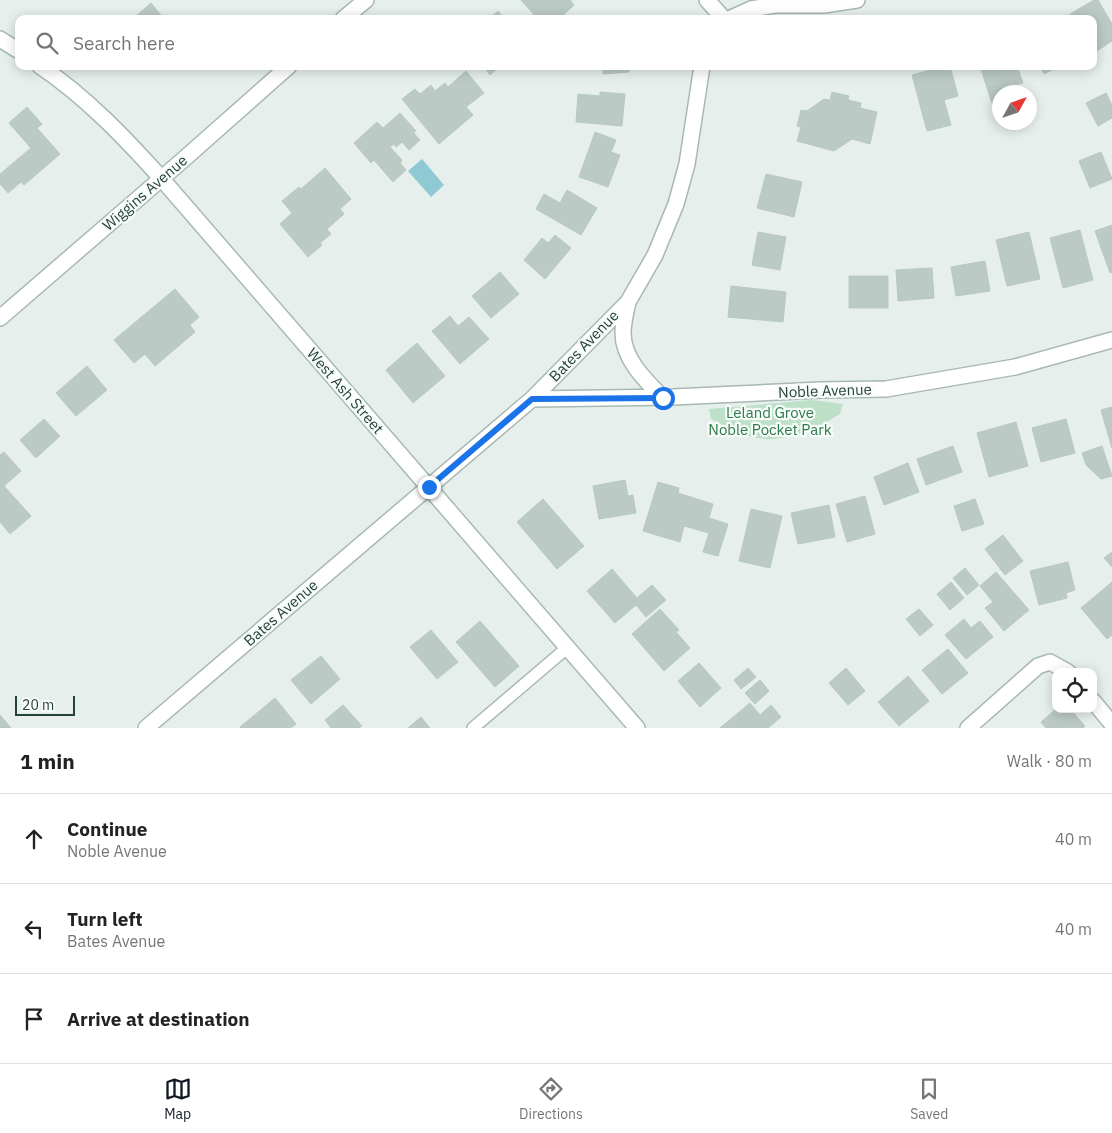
<!DOCTYPE html>
<html lang="en">
<head>
<meta charset="utf-8">
<style>
	:root { --surface:#fff; --page:#f2f2f2; --text:#222; --muted:#767676; --line:#e0e0e0; --accent:#111827 }
	body { margin:0; font-family:"IBM Plex Sans",sans-serif; background:var(--page); color:var(--text) }
	.controls { position:absolute; right:15px; bottom:15px; display:grid; overflow:hidden; border-radius:10px; box-shadow:0 2px 12px #0003 }
	.controls button { width:45px; height:45px; display:grid; place-items:center; padding:0; border:0; border-bottom:1px solid var(--line); background:var(--surface); color:var(--text); font:25px sans-serif }
	.compass { position:absolute; left:992px; top:85px; width:45px; height:45px; border-radius:50%; background:var(--surface); box-shadow:0 2px 12px #0003; rotate:50deg }
	.scale { position:absolute; left:15px; bottom:12px; width:60px; box-sizing:border-box; padding-left:5px; border:2px solid #24423a; border-top:0; font-size:14px; line-height:18px; white-space:nowrap; color:#24423a; -webkit-text-stroke:4px #f7fbf9; paint-order:stroke }
	.stop { position:absolute; width:15px; height:15px; margin:-11px; border:4px solid #1a73e8; border-radius:50%; background:#fff }
	.stop.end { background:#1a73e8; border-color:#fff; box-shadow:0 1px 5px #0008 }
	.list { margin:0; padding:0; list-style:none }
	h2 { display:flex; justify-content:space-between; align-items:center; height:65px; margin:0; padding:0 20px; font-size:21px }
	h2 small { font-size:16px; font-weight:400; color:var(--muted) }
	.list li { display:grid; grid-template-columns:32px 1fr auto; gap:15px; align-items:center; box-sizing:border-box; height:90px; padding:0 20px; border-top:1px solid var(--line) }
	.list b { display:block; font-size:19px; white-space:nowrap }
	.list p { margin:0; font-size:16px; white-space:nowrap; color:var(--muted) }
	.list em { font-size:16px; font-style:normal; color:var(--muted) }
	.icon { flex:none; width:28px; height:28px; fill:none; stroke:currentColor; stroke-width:2; stroke-linecap:round; stroke-linejoin:round }
	.map { position:relative; flex:none; width:1112px; height:728px; overflow:hidden }
	.search { position:absolute; background:var(--surface); box-shadow:0 2px 12px #0003; left:15px; right:15px; top:15px; height:55px; display:flex; align-items:center; gap:12px; box-sizing:border-box; padding:0 18px; border-radius:10px; color:var(--muted); font-size:19px }
	.sheet { height:335px; background:var(--surface) }
	nav { display:flex; justify-content:space-around; align-items:center; box-sizing:border-box; height:70px; border-top:1px solid var(--line); background:var(--surface); font-size:14px; color:var(--muted) }
	nav a { display:grid; justify-items:center; gap:2px }
	nav .on { color:var(--accent) }
	.map>svg:first-child { display:block }
	.green { fill:#bfe0c8 }
	.water { fill:#8ec9d4 }
	.building { fill:#bbcac4; stroke:#b8c9c2 }
	.lines { fill:none; stroke-linecap:round; stroke-linejoin:round }
	.lane-casing { stroke:#a8b8b2; stroke-width:14 }
	.street-casing { stroke:#a8b8b2; stroke-width:18 }
	.secondary-casing { stroke:#a4bbb3; stroke-width:18 }
	.lane { stroke:#fff; stroke-width:11 }
	.street { stroke:#fff; stroke-width:15 }
	.secondary { stroke:#fff; stroke-width:15 }
	.route { stroke:#1a73e8; stroke-width:6 }
	.labels { text-anchor:middle; stroke-width:4.5; stroke-linejoin:round; paint-order:stroke }
	.street-label { font-size:15px; fill:#24423a; stroke:#f7fbf9 }
	.park-label { font-size:15px; fill:#2d7a4b; stroke:#f7fbf9 }
</style>
</head>
<body>
<div class="map">
<svg width="1112" height="728" viewBox="0 0 1112 728">
	<rect width="100%" height="100%" fill="#e6efeb"/>
	<path class="green" d="M812,400L843,404L840,414C820,426 805,435 782,438C777,438 771,440 766,439C746,438 728,427 711,419L709,409Z"/>
	<path class="water" d="M422,159L444,185L431,197L408,171Z"/>
	<path class="building" d="M521,0H570L574,5L559,19H538Z
		M1094,0H1098L1112,24V41L1094,53L1093,19H1073L1070,14Z
		M151,3L164,19H133Z
		M498,11L504,19H489Z
		M483,66H500L490,75Z
		M603,66H629V72L603,74Z
		M945,66H950L958,96L944,100L951,125L927,131L912,75Z
		M980,66H1017L1023,83L1003,89L1004,92H1000V101L992,103Z
		M1040,66H1059L1044,74Z
		M466,71L484,93L466,107L473,115L439,144L402,99L415,89L420,94L431,85L435,91L445,83L448,87Z
		M600,92L625,94L622,126L576,122L578,94L600,96Z
		M832,92L849,96L848,100L861,103L860,108L877,112L870,144L852,139L834,151L797,141L801,127L797,126L801,110L807,111L824,99L830,100Z
		M1106,93L1112,105V118L1098,126L1086,103Z
		M27,107L42,124L37,128L60,154L24,185L21,182L8,193L0,184V174L31,148L9,123Z
		M400,113L416,131L413,132L420,140L409,150L402,142L396,147L394,144L390,147L402,160L400,163L406,170L393,182L374,160L371,163L354,143L377,122L383,128Z
		M595,132L616,140L611,152L620,155L608,187L579,177Z
		M1101,152L1112,179L1090,188L1079,161Z
		M325,168L351,199L340,209L344,214L327,229L331,234L320,243L322,245L308,257L280,224L292,213L282,201L299,187L301,189Z
		M766,174L802,182L794,217L757,208Z
		M567,190L597,208L581,235L536,209L544,194L560,203Z
		M1112,225V272L1110,273L1095,231Z
		M1080,230L1093,280L1063,288L1050,238Z
		M758,232L786,237L780,270L752,265Z
		M1029,232L1040,279L1007,286L996,240Z
		M555,235L571,248L545,279L524,260L542,238L548,243Z
		M985,261L990,291L956,296L951,267Z
		M932,268L934,298L898,301L896,270Z
		M500,272L519,294L491,318L472,296Z
		M849,276H888V308H849Z
		M731,286L786,292L783,322L728,317Z
		M175,289L199,317L190,325L195,332L155,366L145,354L134,363L114,340Z
		M450,316L458,326L469,317L489,339L460,364L432,331Z
		M417,343L445,376L413,403L386,370Z
		M87,366L107,390L76,416L56,393Z
		M1112,407V448L1101,410Z
		M44,419L60,436L36,458L20,440Z
		M1066,419L1075,453L1041,462L1032,428Z
		M1016,422L1028,466L989,477L977,433Z
		M953,446L962,472L926,485L917,459Z
		M1102,446L1112,476L1101,479L1086,465L1082,453Z
		M4,452L21,471L4,486L31,516L10,534L0,522V455Z
		M908,463L919,492L884,505L874,477Z
		M625,480L628,496L633,495L636,513L599,519L593,486Z
		M658,482L679,488L678,493L713,504L709,518L728,524L718,556L703,552L709,533L684,526L680,542L643,531Z
		M865,496L875,534L847,542L836,504Z
		M543,499L584,546L557,569L517,522Z
		M975,499L984,524L962,531L954,506Z
		M829,505L835,537L798,544L791,513Z
		M751,509L782,516L770,568L739,561Z
		M1003,535L1023,561L1005,575L985,549Z
		M1112,552V567L1104,558Z
		M1068,562L1075,590L1066,593L1067,598L1039,605L1030,571Z
		M965,568L979,585L967,595L953,578Z
		M612,569L637,598L652,585L666,600L646,617L636,605L615,623L587,591Z
		M996,572L1029,610L1004,631L985,608L993,602L980,586Z
		M951,582L964,598L950,610L937,594Z
		M1112,582V635L1107,639L1081,608Z
		M660,609L679,630L676,632L690,648L664,671L632,634Z
		M919,609L933,625L920,636L906,619Z
		M964,619L971,628L980,621L993,637L966,659L945,635Z
		M480,621L519,666L495,687L456,642Z
		M431,630L458,662L437,679L410,647Z
		M948,649L968,673L942,694L922,670Z
		M321,656L340,679L311,704L291,680Z
		M699,663L721,688L700,707L678,681Z
		M748,668L756,677L741,689L734,680Z
		M846,668L865,691L848,705L829,683Z
		M908,676L929,701L899,726L878,702Z
		M760,680L769,691L755,704L745,693Z
		M275,698L296,724L291,728H241L240,727Z
		M750,703L760,715L771,705L781,717L768,728H720Z
		M343,705L362,726L359,728H331L325,720Z
		M1056,709H1070L1085,726L1083,728H1046L1041,722Z
		M0,715L11,728H0Z
		M421,717L430,728H408Z"/>
	<g class="lines">
		<g class="lane-casing">
			<path id="lane" d="M473,728L568,647"/>
		</g>
		<g class="street-casing">
			<path id="street" d="M707,0L724,19
				M343,19L366,0
				M729,19L751,9L775,5H824L857,0
				M628,302C626,311 623,323 623,333C623,359 645,380 663,398
				M0,318L184,159L289,66
				M532,399L673,397L821,390L886,389L1015,367L1112,340
				M1093,701L1112,724
				M146,728L532,399L628,302L655,255L676,204L687,164L702,66
				M968,728L1038,666L1050,662L1068,672"/>
		</g>
		<g class="secondary-casing">
			<path id="secondary" d="M0,39L19,51
				M40,66C86,97 125,138 161,178L637,728"/>
		</g>
		<use href="#lane" class="lane"/>
		<use href="#street" class="street"/>
		<use href="#secondary" class="secondary"/>
	</g>
	<g class="lines">
		<path class="route" d="M429,487L532,399L663,398"/>
	</g>
	<g class="labels">
		<g class="street-label">
			<text transform="translate(145 193) rotate(-41)" y="5">Wiggins Avenue</text>
			<text transform="translate(584 346) rotate(-46)" y="5">Bates Avenue</text>
			<text transform="translate(345 391) rotate(49)" y="5">West Ash Street</text>
			<text transform="translate(825 391) rotate(-2)" y="5">Noble Avenue</text>
			<text transform="translate(281 613) rotate(-41)" y="5">Bates Avenue</text>
		</g>
		<g class="park-label">
			<text x="770" y="418">Leland Grove<tspan x="770" dy="17">Noble Pocket Park</tspan></text>
		</g>
	</g>
</svg>
<div class="controls">
<button><svg class="icon" aria-label="locate" viewBox="0 0 24 24"><circle cx="12" cy="12" r="6"/><path d="M12 2v4M12 18v4M2 12h4M18 12h4"/></svg></button>
</div>
<svg class="compass" viewBox="-18 -18 36 36"><path d="M0-13l5 13h-10z" fill="#e53935"/><path d="M0 13l5-13h-10z" fill="#767676"/></svg>
<div class="scale">20 m</div>
<div class="stop" style="left:663px;top:398px"></div>
<div class="stop end" style="left:429px;top:487px"></div>
<div class="search"><svg class="icon" aria-label="search" viewBox="0 0 24 24"><circle cx="10" cy="10" r="6"/><path d="M15 15l6 6"/></svg>Search here</div>
</div>
<section class="sheet">
<h2>1 min<small>Walk · 80 m</small></h2>
<ul class="list">
<li><svg class="icon" aria-label="ahead" viewBox="0 0 24 24"><path d="M12 20V5M6 11l6-6 6 6"/></svg><div><b>Continue</b><p>Noble Avenue</p></div><em>40 m</em></li>
<li><svg class="icon" aria-label="left" viewBox="0 0 24 24"><path d="M17 20v-9H6M10 6l-5 5 5 5"/></svg><div><b>Turn left</b><p>Bates Avenue</p></div><em>40 m</em></li>
<li><svg class="icon" aria-label="arrive" viewBox="0 0 24 24"><path d="M6 21V4h12l-3 4 3 4H6"/></svg><div><b>Arrive at destination</b></div></li>
</ul>
</section>
<nav>
<a class="on"><svg class="icon" aria-label="map" viewBox="0 0 24 24"><path d="M3 6l6-2 6 2 6-2v14l-6 2-6-2-6 2zM9 4v14M15 6v14"/></svg>Map</a>
<a><svg class="icon" aria-label="directions" viewBox="0 0 24 24"><path d="M12 3l9 9-9 9-9-9zM9 14v-3h6M13 9l2 2-2 2"/></svg>Directions</a>
<a><svg class="icon" aria-label="saved" viewBox="0 0 24 24"><path d="M7 4h10v16l-5-4-5 4z"/></svg>Saved</a>
</nav>
</body>
</html>
